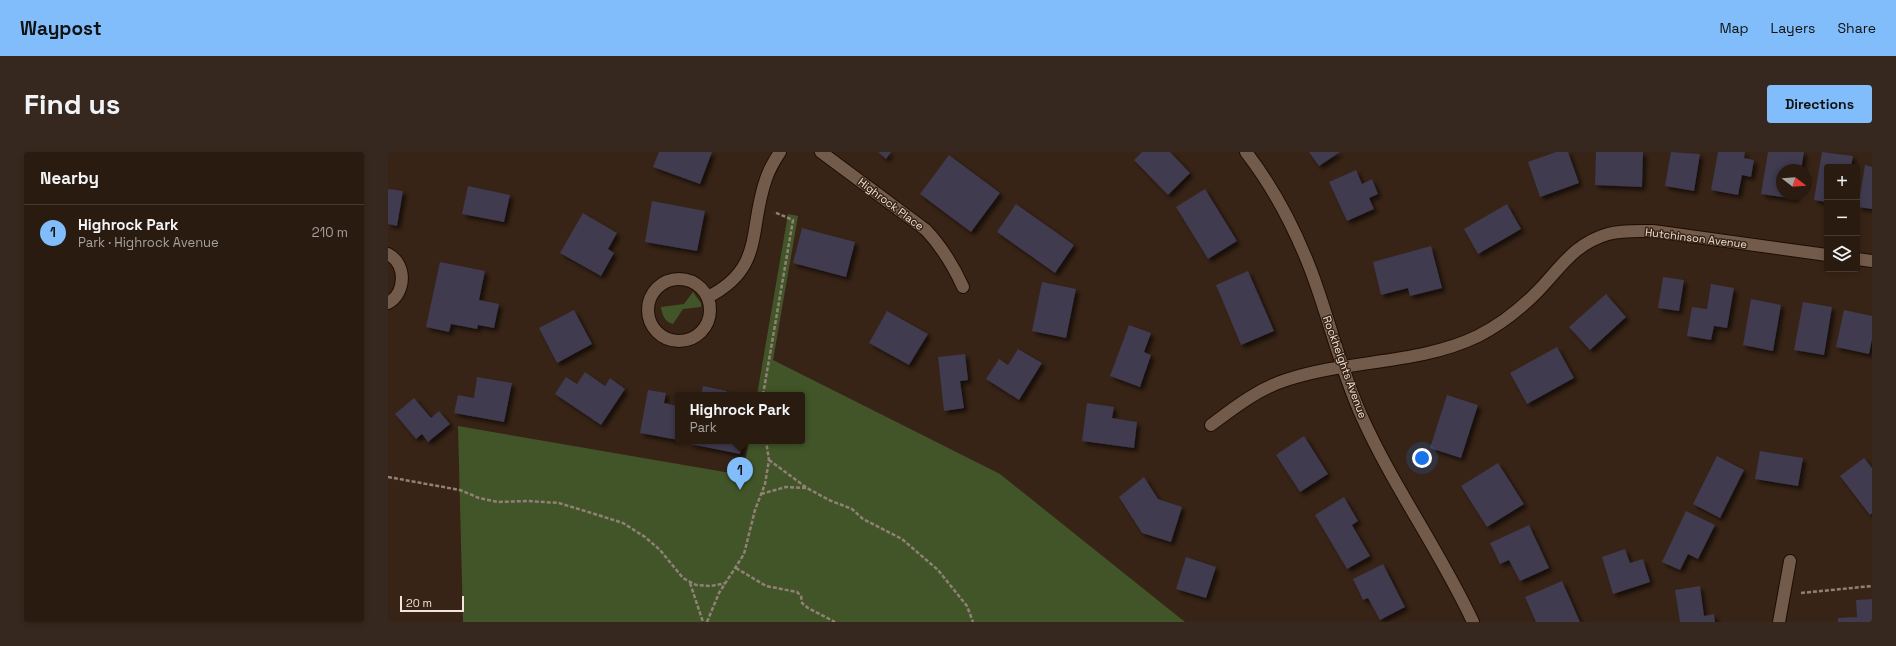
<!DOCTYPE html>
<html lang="en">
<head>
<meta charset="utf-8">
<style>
	:root { --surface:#2a1b10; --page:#36281e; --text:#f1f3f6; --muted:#a5a19f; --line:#463930; --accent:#80bdfa }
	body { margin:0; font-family:"Space Grotesk",sans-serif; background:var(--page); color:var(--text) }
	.controls { position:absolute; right:12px; top:12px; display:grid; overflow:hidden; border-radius:4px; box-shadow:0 2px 6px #0003 }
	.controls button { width:36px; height:36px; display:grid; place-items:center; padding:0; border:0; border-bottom:1px solid var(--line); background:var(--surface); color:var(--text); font:20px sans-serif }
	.compass { position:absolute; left:1388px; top:12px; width:36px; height:36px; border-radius:50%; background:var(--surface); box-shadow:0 2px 6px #0003; rotate:107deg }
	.scale { position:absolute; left:12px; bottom:10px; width:64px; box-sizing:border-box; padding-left:4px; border:2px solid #f1e4db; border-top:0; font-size:11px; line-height:14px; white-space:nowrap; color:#f1e4db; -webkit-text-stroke:3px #382416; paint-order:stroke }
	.you { position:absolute; left:1034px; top:306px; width:14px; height:14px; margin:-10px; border:3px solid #fff; border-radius:50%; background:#1a73e8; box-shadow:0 0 0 6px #1a73e833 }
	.badge { display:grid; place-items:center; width:26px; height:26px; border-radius:50%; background:var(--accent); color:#111; font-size:13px; font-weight:700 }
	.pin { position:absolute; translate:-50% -33px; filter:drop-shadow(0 1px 2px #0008) }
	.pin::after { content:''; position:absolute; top:21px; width:14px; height:12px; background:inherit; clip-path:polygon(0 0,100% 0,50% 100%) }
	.popup { position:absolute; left:287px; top:240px; width:130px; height:52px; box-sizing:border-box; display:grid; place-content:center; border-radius:4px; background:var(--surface); filter:drop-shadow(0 1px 3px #0005); font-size:13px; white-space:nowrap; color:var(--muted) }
	.popup b { font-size:15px; color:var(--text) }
	.popup::after { content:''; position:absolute; left:50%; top:100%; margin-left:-8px; border:8px solid transparent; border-top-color:var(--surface) }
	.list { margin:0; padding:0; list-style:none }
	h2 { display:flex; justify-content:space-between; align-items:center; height:52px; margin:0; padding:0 16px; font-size:17px }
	h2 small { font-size:13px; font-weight:400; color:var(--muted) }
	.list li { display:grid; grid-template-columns:26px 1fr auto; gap:12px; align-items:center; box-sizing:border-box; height:56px; padding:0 16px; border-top:1px solid var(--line) }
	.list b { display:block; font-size:15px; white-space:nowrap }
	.list p { margin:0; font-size:13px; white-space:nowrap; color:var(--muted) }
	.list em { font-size:13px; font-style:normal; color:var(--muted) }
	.icon { flex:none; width:22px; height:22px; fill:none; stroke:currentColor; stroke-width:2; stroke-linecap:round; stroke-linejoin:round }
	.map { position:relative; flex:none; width:1484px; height:470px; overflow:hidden; border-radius:4px }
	header { display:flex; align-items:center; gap:24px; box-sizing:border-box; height:56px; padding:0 20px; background:var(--accent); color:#111 }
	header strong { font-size:19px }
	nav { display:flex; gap:22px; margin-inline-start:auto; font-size:14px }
	.intro { display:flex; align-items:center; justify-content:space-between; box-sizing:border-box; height:96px; padding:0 24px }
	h1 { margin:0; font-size:28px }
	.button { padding:10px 18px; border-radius:4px; background:var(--accent); color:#111; font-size:14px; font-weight:700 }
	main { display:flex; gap:24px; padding:0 24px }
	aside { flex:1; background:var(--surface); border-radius:4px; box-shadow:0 2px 6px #0003 }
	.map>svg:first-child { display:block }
	.green { fill:#425529 }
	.building { fill:#3f3a50; filter:url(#shadow) }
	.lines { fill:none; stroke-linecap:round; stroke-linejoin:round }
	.street-casing { stroke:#1f0d02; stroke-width:14 }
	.path { stroke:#918075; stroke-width:2.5; stroke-dasharray:4 2; stroke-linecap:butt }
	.street { stroke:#725b4b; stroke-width:12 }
	.labels { text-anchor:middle; stroke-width:3; stroke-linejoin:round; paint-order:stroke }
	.street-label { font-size:11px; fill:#f1e4db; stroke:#382416 }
</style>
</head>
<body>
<header>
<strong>Waypost</strong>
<nav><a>Map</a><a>Layers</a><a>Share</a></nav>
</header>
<div class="intro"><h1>Find us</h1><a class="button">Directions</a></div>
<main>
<aside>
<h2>Nearby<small></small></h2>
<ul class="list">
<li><span class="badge">1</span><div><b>Highrock Park</b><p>Park · Highrock Avenue</p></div><em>210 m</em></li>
</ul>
</aside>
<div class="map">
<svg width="1484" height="470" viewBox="0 0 1484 470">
	<defs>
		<filter id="shadow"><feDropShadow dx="3.5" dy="3.5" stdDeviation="2" flood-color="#0009"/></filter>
	</defs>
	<rect width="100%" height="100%" fill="#382416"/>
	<path class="green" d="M400,62L410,64L385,208L612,322L797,470H75L70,274L354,323L361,289H414V243H369Z
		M305,140L313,151V155L295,157L285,172C277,170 274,163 273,155L296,152Z"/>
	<path class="building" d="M271,0H324L312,32L265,15Z
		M490,0H503L498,7Z
		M754,0H782L802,21L780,43L746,8Z
		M921,0H952L931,14Z
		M1168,0H1180L1191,31L1152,45L1140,10Z
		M1208,0H1255L1254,35L1207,33Z
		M1283,0L1312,2L1306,39L1277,34Z
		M1330,0H1357L1356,6L1366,8L1363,25L1354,23L1350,43L1323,38Z
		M1380,0H1416L1413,18H1394V42H1409L1408,47L1373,42Z
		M1434,0L1465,4L1463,15H1439V50L1426,48Z
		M561,3L612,41L583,80L532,42Z
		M1477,13L1484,15V57L1470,55Z
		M968,18L974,32L984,27L990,42L981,46L986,57L959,69L941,30Z
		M80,34L122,43L116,70L74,62Z
		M0,37L15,39L9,74L0,72Z
		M817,37L849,89L820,107L788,55Z
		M264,49L317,59L309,99L257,90Z
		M628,52L686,93L667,121L609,80Z
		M1119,52L1133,77L1090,102L1076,77Z
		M195,61L229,81L220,97L226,101L213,124L172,101Z
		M414,76L467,90L458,125L405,111Z
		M1043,94L1054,136L1022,144L1020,136L993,143L985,110Z
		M52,110L97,119L91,148L111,152L106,176L90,173L89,177L63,172L61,180L38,175Z
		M860,119L886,179L853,193L828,133Z
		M1275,125L1296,128L1291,159L1270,156Z
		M654,130L688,137L678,186L644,179Z
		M1323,132L1346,136L1339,176L1326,174L1323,188L1299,184L1304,155L1319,157Z
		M1218,142L1238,165L1202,198L1181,175Z
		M1363,147L1393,153L1385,199L1355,193Z
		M1415,150L1444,155L1436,203L1406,198Z
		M186,158L204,192L169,211L151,176Z
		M1456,158L1484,164V187L1481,202L1448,195Z
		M499,159L540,182L521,213L481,191Z
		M741,173L763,181L756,200L763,203L752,235L722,224Z
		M1169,195L1186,226L1139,252L1122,221Z
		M630,197L654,211L631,248L598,227L611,207L620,213Z
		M577,202L580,228L572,229L576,256L556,259L550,205Z
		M197,220L217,234L222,226L237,237L213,273L167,242L178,225L189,232Z
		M89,225L124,231L116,270L66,261L70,243L86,246Z
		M315,234L339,239L338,243H313Z
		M260,238L278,241L276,251L290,254V288L252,281Z
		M1059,243L1090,253L1073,306L1042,296Z
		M26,246L43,266L51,259L62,272L40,290L34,282L28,287L7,262Z
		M699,251L726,255L724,266L749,270L746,296L694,289Z
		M916,284L940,322L912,340L888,303Z
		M303,289H355L352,302L302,292Z
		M1372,299L1415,306L1410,334L1367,327Z
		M1329,304L1356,318L1332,366L1305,352Z
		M1476,306L1484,316V361L1482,363L1452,324Z
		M1110,311L1136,352L1099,375L1073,334Z
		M756,325L770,347L794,355L783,390L754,381L731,345Z
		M956,345L970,369L964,373L982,404L959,417L927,363Z
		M1298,359L1327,373L1310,407L1300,402L1292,418L1274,410Z
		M1141,373L1161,416L1132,429L1121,408L1112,412L1102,391Z
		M1237,397L1242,411L1255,407L1262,430L1225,442L1214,405Z
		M798,405L828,415L818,446L788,437Z
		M995,412L1017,455L992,468L980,446L975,448L965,427Z
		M1174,429L1192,470H1148L1137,445Z
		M1312,434L1316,464L1326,462L1327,470H1292L1287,438Z
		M1484,447V470H1450V466L1469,465L1468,448Z"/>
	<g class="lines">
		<g class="street-casing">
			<path id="street" d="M433,0L538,78C554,95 565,113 575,135
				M858,0C885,35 906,75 922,116C941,165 952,217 974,265C1006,336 1052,399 1085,470
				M0,102C19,112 18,141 0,151
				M1469,107L1484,109
				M260 158a31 31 0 1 1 62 0a31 31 0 1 1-62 0Z
				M320,145C377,116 360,78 378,27C381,18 386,9 392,0
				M823,273C847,255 870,237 898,228C961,207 1030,213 1090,184C1112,173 1131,158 1148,141C1172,117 1185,92 1220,82C1235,78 1250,79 1265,79L1439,103
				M1391,470L1402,409"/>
		</g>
		<path class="path" d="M375,243L405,68L386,60
			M381,308L419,336L441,348L464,357L475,367L514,387L550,418L579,454L585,470
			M0,325L72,338L91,346L110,350L139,349L171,351L210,363L235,371L257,385L272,398L295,426L308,433L323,434L338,431
			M373,342L398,335L418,336
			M348,416L378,434L409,440L413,444L414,451L420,456L447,470
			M302,431L315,470
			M1413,441L1484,434
			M319,470L331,441L356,402L367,358L377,332L381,308L378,289"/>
		<use href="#street" class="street"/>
	</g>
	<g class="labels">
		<g class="street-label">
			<text transform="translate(503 52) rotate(37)" y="4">Highrock Place</text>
			<text transform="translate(1308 86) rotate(7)" y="4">Hutchinson Avenue</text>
			<text transform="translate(957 215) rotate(70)" y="4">Rockheights Avenue</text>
		</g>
	</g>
</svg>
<div class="controls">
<button>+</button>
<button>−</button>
<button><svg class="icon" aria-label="layers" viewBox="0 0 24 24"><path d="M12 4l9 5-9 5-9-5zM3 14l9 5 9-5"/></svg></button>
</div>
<svg class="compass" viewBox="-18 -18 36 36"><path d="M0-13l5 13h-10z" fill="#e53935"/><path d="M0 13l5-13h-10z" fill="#a5a19f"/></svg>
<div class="scale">20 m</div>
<div class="you"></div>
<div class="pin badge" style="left:352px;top:338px">1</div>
<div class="popup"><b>Highrock Park</b>Park</div>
</div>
</main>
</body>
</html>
